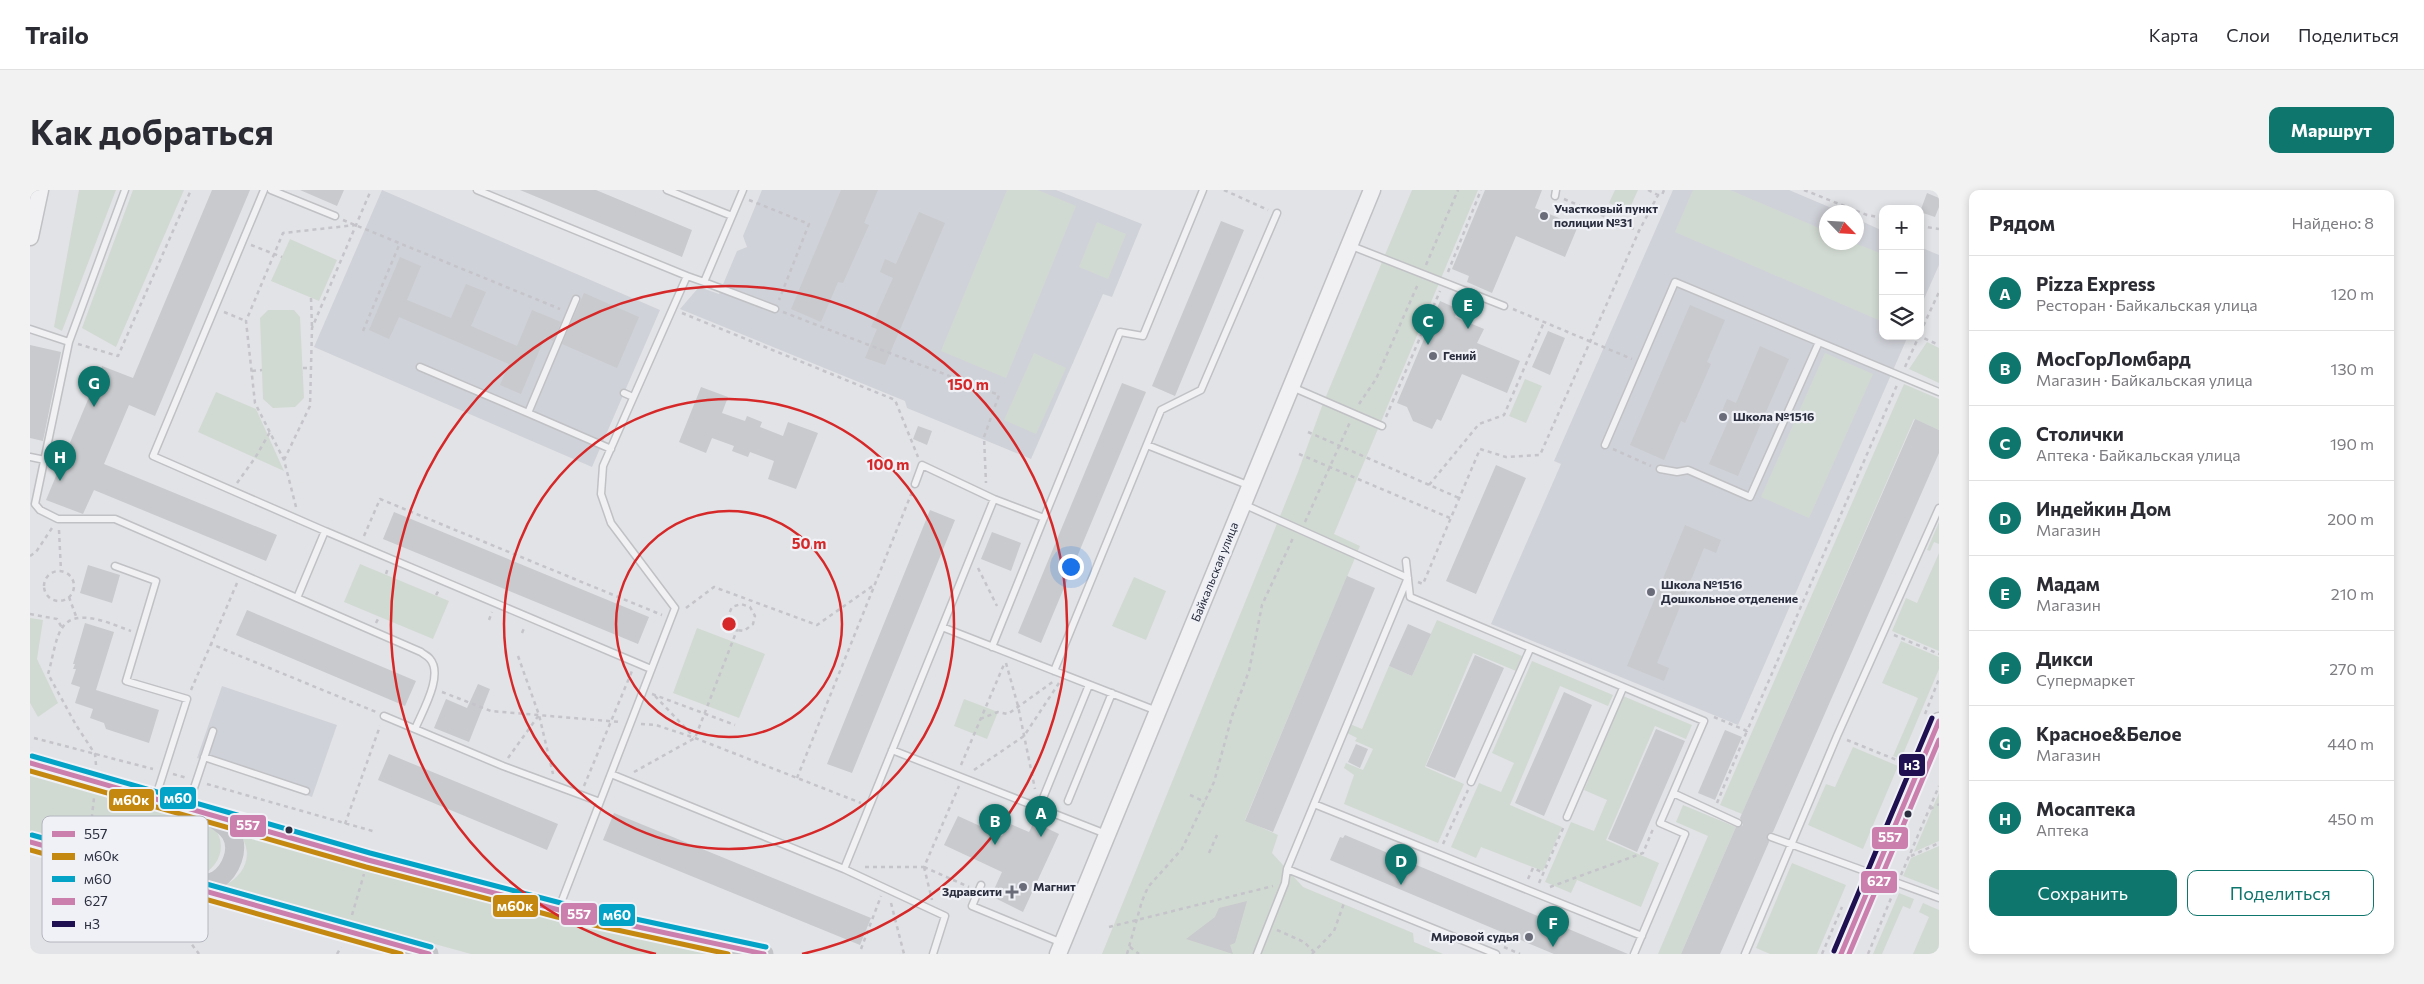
<!DOCTYPE html>
<html lang="ru">
<head>
<meta charset="utf-8">
<style>
	:root { --surface:#fff; --page:#f2f2f3; --text:#2b2b33; --muted:#7c7c81; --line:#e1e1e2; --accent:#0f766e }
	body { margin:0; font-family:Commissioner,sans-serif; background:var(--page); color:var(--text) }
	.controls { position:absolute; right:15px; top:15px; display:grid; overflow:hidden; border-radius:10px; box-shadow:0 2px 8px #0003 }
	.controls button { width:45px; height:45px; display:grid; place-items:center; padding:0; border:0; border-bottom:1px solid var(--line); background:var(--surface); color:var(--text); font:25px sans-serif }
	.compass { position:absolute; left:1789px; top:15px; width:45px; height:45px; border-radius:50%; background:var(--surface); box-shadow:0 2px 8px #0003; rotate:115deg }
	.you { position:absolute; left:1040px; top:376px; width:18px; height:18px; margin:-12px; border:4px solid #fff; border-radius:50%; background:#1a73e8; box-shadow:0 0 0 8px #1a73e833 }
	.badge { display:grid; place-items:center; width:32px; height:32px; border-radius:50%; background:var(--accent); color:#fff; font-size:16px; font-weight:700 }
	.pin { position:absolute; translate:-50% -41px; filter:drop-shadow(0 1px 2px #0008) }
	.pin::after { content:''; position:absolute; top:26px; width:18px; height:15px; background:inherit; clip-path:polygon(0 0,100% 0,50% 100%) }
	.list { margin:0; padding:0; list-style:none }
	h2 { display:flex; justify-content:space-between; align-items:center; height:65px; margin:0; padding:0 20px; font-size:21px }
	h2 small { font-size:16px; font-weight:400; color:var(--muted) }
	.list li { display:grid; grid-template-columns:32px 1fr auto; gap:15px; align-items:center; box-sizing:border-box; height:75px; padding:0 20px; border-top:1px solid var(--line) }
	.list b { display:block; font-size:19px; white-space:nowrap }
	.list p { margin:0; font-size:16px; white-space:nowrap; color:var(--muted) }
	.list em { font-size:16px; font-style:normal; color:var(--muted) }
	.actions { display:flex; gap:10px; padding:15px 20px }
	.actions a { flex:1; padding:11px 0; border:1px solid var(--accent); border-radius:10px; text-align:center; font-size:18px; color:var(--accent) }
	.actions .main { background:var(--accent); color:#fff }
	.icon { flex:none; width:28px; height:28px; fill:none; stroke:currentColor; stroke-width:2; stroke-linecap:round; stroke-linejoin:round }
	.map { position:relative; flex:none; width:1909px; height:764px; overflow:hidden; border-radius:10px }
	header { display:flex; align-items:center; gap:30px; box-sizing:border-box; height:70px; padding:0 25px; background:var(--surface); border-bottom:1px solid var(--line) }
	header strong { font-size:24px }
	nav { display:flex; gap:28px; margin-inline-start:auto; font-size:18px }
	.intro { display:flex; align-items:center; justify-content:space-between; box-sizing:border-box; height:120px; padding:0 30px }
	h1 { margin:0; font-size:35px }
	.button { padding:12px 22px; border-radius:10px; background:var(--accent); color:#fff; font-size:18px; font-weight:700 }
	main { display:flex; gap:30px; padding:0 30px }
	aside { flex:1; background:var(--surface); border-radius:10px; box-shadow:0 2px 8px #0003 }
	.map>svg:first-child { display:block }
	.built { fill:#d0d2d9 }
	.green { fill:#d1dad2 }
	.building { fill:#c8cacd }
	.lines { fill:none; stroke-linecap:round; stroke-linejoin:round }
	.service-casing { stroke:#c0c1c4; stroke-width:9 }
	.tertiary-casing { stroke:#c0c1c4; stroke-width:19 }
	.path { stroke:#c4c4ca; stroke-width:2.5; stroke-dasharray:4 4; stroke-linecap:butt }
	.service { stroke:#f1f1f4; stroke-width:6 }
	.tertiary { stroke:#f1f1f4; stroke-width:16 }
	.secondary { stroke:#c3c4c8; stroke-width:19 }
	.bus-1-casing { stroke:#eff1f6; stroke-width:9 }
	.bus-2-casing { stroke:#eff1f6; stroke-width:9 }
	.bus-3-casing { stroke:#eff1f6; stroke-width:9 }
	.bus-4-casing { stroke:#eff1f6; stroke-width:9 }
	.bus-5-casing { stroke:#eff1f6; stroke-width:9 }
	.bus-1 { stroke:#ca7fad; stroke-width:5 }
	.bus-2 { stroke:#c48810; stroke-width:5 }
	.bus-3 { stroke:#02a3c7; stroke-width:5 }
	.bus-4 { stroke:#ca7fad; stroke-width:5 }
	.bus-5 { stroke:#1f1051; stroke-width:5 }
	.ring { fill:none; stroke:#d62828; stroke-width:2.5 }
	.poi-dot { fill:#6a6d79; stroke:#eff1f6; stroke-width:2 }
	.bus-dot { fill:#2a2e3f; stroke:#eff1f6; stroke-width:2 }
	.labels { text-anchor:middle; stroke-width:4.5; stroke-linejoin:round; paint-order:stroke }
	.poi-label { font-size:12px; font-weight:bold; fill:#2a2e3f; stroke:#eff1f6; text-anchor:start }
	.street-label { font-size:12px; fill:#2a2e3f; stroke:#eff1f6 }
	.key { fill:#eff1f6; stroke:#b4b6bf; stroke-width:1 }
	.key-label { font-size:14px; fill:#2a2e3f }
	.centre { fill:#d62828; stroke:#eff1f6; stroke-width:2.5 }
	.ring-label { font-size:15px; text-anchor:middle; font-weight:bold; fill:#d62828; stroke:#eff1f6; stroke-width:4.5; stroke-linejoin:round; paint-order:stroke }
	.line-badge { stroke:#eff1f6; stroke-width:2 }
	.badge-label { font-size:14px; text-anchor:middle; font-weight:bold; fill:#fff }
</style>
</head>
<body>
<header>
<strong>Trailo</strong>
<nav><a>Карта</a><a>Слои</a><a>Поделиться</a></nav>
</header>
<div class="intro"><h1>Как добраться</h1><a class="button">Маршрут</a></div>
<main>
<div class="map">
<svg width="1909" height="764" viewBox="0 0 1909 764">
	<rect width="100%" height="100%" fill="#e2e3e6"/>
	<path class="built" d="M352,0L630,120L562,277L284,157Z
		M732,0H1026L1112,34L1082,107L1073,104L1001,269L877,218L875,211L650,119L669,97L689,104L707,61L717,57L713,46Z
		M1643,0H1759L1811,22H1796V52H1826L1827,29L1853,41V146H1878L1708,535L1461,434L1531,274L1524,271Z
		M1890,57L1909,65V75L1890,118Z
		M192,496L307,535L282,607L167,568Z"/>
	<path class="green" d="M49,0H86L32,141L24,137Z
		M103,0H154L86,157L52,138Z
		M977,0H1008L1046,16L976,188L911,161Z
		M1382,0H1448L1304,344L1330,356L1215,630L1248,645L1242,663L1273,697L1383,743L1384,752L1413,764H1072L1268,282L1292,216Z
		M1585,0H1608L1598,22L1579,13Z
		M1663,0H1700L1796,41V52L1824,53L1853,64V132L1645,42Z
		M1067,32L1096,44L1078,89L1049,77Z
		M260,49L307,70L289,111L241,91Z
		M238,120H264L270,127L274,208L265,217L243,218L233,209L230,128Z
		M1897,152L1909,158V193L1879,179Z
		M1004,163L1036,178L1006,244L974,230Z
		M1795,163L1843,184L1779,328L1731,307Z
		M1495,189L1512,196L1496,233L1479,226Z
		M1874,194L1909,209V240L1884,229L1712,624L1690,615Z
		M186,202L226,219L254,281L168,242Z
		M1909,332V354L1904,352L1900,361L1897,360Z
		M1909,363V461L1862,441L1876,408L1887,413Z
		M330,374L419,411L403,449L314,412Z
		M1104,387L1136,401L1116,450L1082,436Z
		M0,428L13,430L7,469L28,513L8,527L0,513Z
		M1407,430L1492,466L1486,481L1443,463L1395,577L1434,594L1408,653L1314,614L1324,585L1314,578L1316,573L1333,580L1343,559L1325,551L1327,548L1317,543L1320,534L1332,539L1359,476L1382,486Z
		M667,438L735,464L709,528L643,503Z
		M1871,451L1909,467V479L1871,569L1863,566L1888,508L1852,493Z
		M1502,471L1583,505L1578,516L1530,496L1480,615L1532,637L1513,681L1451,657L1446,668L1421,657L1449,593L1471,602L1484,573L1462,563Z
		M1593,506L1662,535L1656,549L1625,536L1576,650L1629,673L1611,717L1547,690L1541,703L1515,692L1541,632L1564,641L1577,610L1554,600Z
		M934,509L968,522L957,549L924,536Z
		M1823,557L1868,576L1833,659L1778,635L1796,594L1805,597Z
		M0,584L183,636C199,656 189,677 168,688L0,641Z
		M1909,603V651L1884,662Z
		M1653,615L1706,637L1651,764H1628L1678,646L1646,632Z
		M209,643C365,689 522,730 682,764H441L194,696C215,685 225,664 209,643Z
		M1909,656V700L1873,686L1881,668Z
		M1762,673L1816,695L1787,764H1740L1726,758Z
		M1869,703L1884,709L1880,719L1873,716L1852,764H1843Z
		M1893,713L1909,720V764H1883L1899,727L1889,722Z"/>
	<path class="building" d="M182,0H220L125,226L99,215L74,274L247,345L236,371L64,300L53,324L16,310L72,176L103,188Z
		M270,0H314L307,16Z
		M490,0H566L662,40L652,67Z
		M811,0H848L834,33L839,35L813,93L808,92L791,132L761,119Z
		M1455,0H1512L1505,18L1548,36L1535,67L1486,46L1462,103L1437,92L1439,86L1422,79Z
		M1897,3L1909,8V17L1905,27L1890,22Z
		M889,22L915,33L855,175L835,168L847,139L841,137L863,88L850,82L855,69L866,74Z
		M1191,31L1214,40L1145,206L1122,196Z
		M370,67L391,76L377,110L421,128L436,94L456,102L441,136L487,156L502,120L531,132L523,151L515,147L491,204L470,195L479,174L369,127L359,149L339,140Z
		M554,103L609,127L587,178L532,154Z
		M1410,111L1428,119L1425,127L1454,139L1447,153L1490,171L1477,203L1432,184L1411,231L1407,229L1402,239L1383,231L1377,217L1367,213Z
		M1660,115L1695,130L1677,172L1681,174L1667,206L1655,233L1651,231L1634,270L1600,255Z
		M1518,141L1535,148L1520,185L1502,177Z
		M0,155L31,162L13,251L0,248Z
		M1730,156L1759,169L1708,286L1679,274L1701,225L1692,221L1697,209L1706,213Z
		M1092,193L1116,202L1011,453L988,443Z
		M671,197L698,207L692,223L715,231L717,226L732,232L730,237L753,246L758,232L788,243L766,299L738,289L744,271L720,262L718,267L702,261L704,256L682,248L676,263L649,252Z
		M1885,229L1909,240V263L1874,343L1743,642L1737,645L1739,652L1690,764H1651L1706,637H1710L1713,635L1710,628Z
		M888,236L902,241L897,255L883,249Z
		M1466,275L1496,288L1446,404L1416,391Z
		M900,320L925,330L822,583L797,574Z
		M364,322L619,427L608,454L353,349Z
		M1655,335L1691,350L1686,363L1674,358L1627,473L1639,478L1634,491L1597,476Z
		M962,342L991,353L981,381L951,369Z
		M58,375L90,385L82,413L50,403Z
		M1317,386L1345,398L1243,642L1215,631Z
		M217,420L386,491L375,516L206,445Z
		M55,433L84,442L66,500L129,520L119,553L76,539L74,533L60,528L63,519L45,513L50,497L41,494L46,479H43L45,474H43Z
		M1378,434L1401,444L1382,486L1359,476Z
		M1445,465L1474,478L1425,588L1396,576Z
		M448,494L460,499L439,552L404,538L416,509L437,518Z
		M1534,502L1562,515L1514,626L1485,613Z
		M1626,539L1655,551L1607,662L1578,649Z
		M1695,540L1712,547L1685,610L1668,603Z
		M1326,554L1338,559L1330,578L1318,572Z
		M359,564L528,634L517,660L348,590Z
		M584,623L841,728L830,755L573,650Z
		M928,626L972,646L978,633L999,642L1004,632L1029,644L993,722L961,706L972,682L914,655Z
		M1315,645L1598,764H1524L1300,670L1310,647L1313,648Z
		M1217,711L1205,753L1200,755L1203,764L1156,749L1185,727L1189,718Z"/>
	<g class="lines">
		<g class="service-casing">
			<path id="service" d="M95,0L39,152L5,314L10,320L28,329H85L267,408L295,341L621,479
				M234,0L123,266L295,341
				M241,0L305,26
				M447,0L657,86
				M637,0L702,26
				M1525,6L1526,0
				M1319,55L1474,116
				M674,92L745,119
				M546,109L498,223L581,259
				M0,139L39,152
				M390,177L498,223
				M1262,197L1352,236
				M594,203L603,207
				M1117,255L1220,296
				M1575,255L1645,92L1909,202
				M0,267L15,270
				M1630,279L1647,282L1658,280L1720,307L1789,152
				M885,294L892,275L964,309L1014,328L1090,142L1113,146L1173,0
				M1213,314L1378,388
				M1376,371L1380,407L1674,531L1643,603L1708,633
				M85,376L126,391L96,491L157,509L126,606
				M267,408L391,462C393,464 398,466 400,469C414,485 392,522 385,539
				M912,437L1127,521
				M962,457L1014,328
				M1024,481L1131,220L1171,200L1247,23
				M354,526L473,576L570,612
				M862,560L1076,644
				M174,567L276,601
				M581,584L814,679L915,726L903,764
				M1441,592L1500,459
				M1038,611L1082,503
				M1284,614L1612,746
				M158,616L183,541
				M1009,618L1059,495
				M1537,627L1593,498
				M1741,647L1909,708
				M814,679L964,309
				M1257,679L1466,764
				M951,695L942,716L1032,753
				M529,718L645,418L581,333L571,304L573,276L657,86L674,92L713,0
				M1227,764L1255,693L1257,679L1377,390
				M1604,764L1655,644L1630,633L1643,603
				M1715,764L1807,546L1909,318"/>
		</g>
		<g class="tertiary-casing">
			<path id="tertiary" d="M0,47L10,0
				M1028,764L1342,0
				M1811,764L1909,531"/>
		</g>
		<path class="path" d="M1194,0L1238,20
			M1618,0L1628,5
			M1774,0L1837,25L1853,28
			M1534,9L1609,41
			M719,10L779,34L749,110
			M313,30L530,119
			M1890,36L1909,39
			M221,55L252,67
			M1396,75L1428,0
			M1418,82L1451,0
			M281,108L282,137
			M1483,119L1602,169
			M194,122L216,131
			M753,122L969,205L954,247L956,293
			M652,123L865,210L888,267
			M333,141L370,53
			M1890,143L1909,102
			M48,154L88,166L161,0
			M1875,177L1889,146L1909,155
			M273,178H280
			M222,181L232,180
			M1329,214L1346,189L1388,94
			M1356,227L1410,101
			M1278,242L1429,308
			M1583,259L1621,276
			M1269,264L1420,328
			M254,270L280,216L282,138L341,0
			M207,293L225,268L240,242
			M1399,295L1449,234L1474,225L1514,132
			M266,317L254,270L225,213L216,131L253,43L326,35
			M1275,332L1320,232
			M29,340L31,381
			M334,346L350,309L632,425
			M0,366L6,362L22,338
			M948,378L967,416
			M14 396a15 15 0 1 1 30 0a15 15 0 1 1-30 0Z
			M356,384L358,378
			M1388,392L1393,394L1450,259L1476,267L1510,265L1609,41L1628,5H1632L1634,0
			M207,393L181,454L346,522
			M406,405L409,400
			M39,407L47,429
			M656,418L684,397L787,435L844,395
			M0,424L27,429L32,438
			M459,430L462,422
			M346,433L349,427
			M492,443L495,436
			M1864,445L1909,464
			M488,466L509,525L523,584
			M976,473L988,516L1005,599
			M161,500L181,454
			M412,502L461,521L590,532
			M622,504L705,535
			M625,506L664,547
			M1895,524L1909,489
			M1684,527L1717,541L1867,195
			M950,529L968,522L978,524L1024,491
			M611,534L626,535L665,548L831,613
			M4,548L123,579
			M1817,550L1874,573
			M478,568L509,525
			M66,575L65,564L46,535L18,484C22,472 25,448 32,438C46,416 83,435 101,441
			M931,575L975,472
			M944,580L994,546L1029,493
			M604,582L665,548L707,440L700,435L698,426L702,417L711,414L720,417L725,426L723,434L714,441L707,440
			M143,584L157,588
			M767,588L882,302
			M177,594L346,642
			M554,596L602,481
			M1160,605L1175,612
			M1687,613L1717,541
			M1900,619L1909,614
			M315,634L350,536
			M59,652L64,608
			M1413,654L1438,600
			M1179,663L1187,645
			M1881,666L1909,653
			M835,677H894L929,596
			M894,677L939,697
			M894,677L902,710
			M1871,685L1909,596
			M1498,689L1503,678L1514,683
			M1509,693L1534,636
			M1520,697L1613,663L1623,639
			M861,713L874,764
			M322,725L334,684
			M143,729L169,764
			M1079,737L1243,696
			M1247,740L1274,752L1285,763
			M1100,757L1109,764
			M1474,757L1490,764
			M831,759L851,706
			M307,764L311,757
			M1097,764L1112,711L1118,697L1152,659L1184,592L1202,526L1219,481L1232,415L1263,348
			M1282,764L1304,741L1314,713
			M1792,764L1812,717
			M1838,764L1864,701"/>
		<use href="#service" class="service"/>
		<use href="#tertiary" class="tertiary"/>
		<path class="secondary" d="M0,573L338,670L529,720L734,764
			M0,652L399,764
			M160,696C169,695 180,694 187,690C201,681 210,659 201,644C197,637 189,632 183,628"/>
		<g class="bus-1-casing">
			<path id="bus-1" d="M0,573L338,670L529,720L734,764
				M0,652L399,764
				M1811,764L1909,531"/>
		</g>
		<g class="bus-2-casing">
			<path id="bus-2" d="M0,581L336,677L527,727L698,764
				M0,660L371,764"/>
		</g>
		<g class="bus-3-casing">
			<path id="bus-3" d="M2,566L340,663L531,713L736,757
				M2,645L401,757"/>
		</g>
		<g class="bus-4-casing">
			<path id="bus-4" d="M1819,764L1909,550"/>
		</g>
		<g class="bus-5-casing">
			<path id="bus-5" d="M1804,761L1902,528"/>
		</g>
		<use href="#bus-1" class="bus-1"/>
		<use href="#bus-2" class="bus-2"/>
		<use href="#bus-3" class="bus-3"/>
		<use href="#bus-4" class="bus-4"/>
		<use href="#bus-5" class="bus-5"/>
	</g>
	<g class="ring">
		<circle cx="699" cy="434" r="113"/>
		<circle cx="699" cy="434" r="225"/>
		<path d="M626 764A338 338 0 1 1 772 764"/>
	</g>
	<g class="poi-dot">
		<circle cx="1514" cy="26" r="5"/>
		<circle cx="1403" cy="166" r="5"/>
		<circle cx="1693" cy="227" r="5"/>
		<circle cx="1621" cy="402" r="5"/>
		<circle cx="993" cy="697" r="5"/>
		<path d="M979.5 694.5h5v5h5v5h-5v5h-5v-5h-5v-5h5z"/>
		<circle cx="1499" cy="747" r="5"/>
	</g>
	<g class="bus-dot">
		<circle cx="1878" cy="624" r="4.5"/>
		<circle cx="259" cy="640" r="4.5"/>
	</g>
	<g class="labels">
		<g class="poi-label">
			<text x="1524" y="23">Участковый пункт<tspan x="1524" dy="14">полиции №31</tspan></text>
			<text x="1413" y="170">Гений</text>
			<text x="1703" y="231">Школа №1516</text>
			<text x="1631" y="399">Школа №1516<tspan x="1631" dy="14">Дошкольное отделение</tspan></text>
			<text x="1003" y="701">Магнит</text>
			<text x="972" y="706" text-anchor="end">Здравсити</text>
			<text x="1489" y="751" text-anchor="end">Мировой судья</text>
		</g>
		<g class="street-label">
			<text transform="translate(1185 382) rotate(-68)" y="4">Байкальская улица</text>
		</g>
	</g>
	<rect x="12" y="626" width="166" height="126" rx="8" class="key"/>
	<rect x="22" y="641" width="23" height="6" fill="#ca7fad"/>
	<rect x="22" y="663" width="23" height="7" fill="#c48810"/>
	<rect x="22" y="686" width="23" height="6" fill="#02a3c7"/>
	<rect x="22" y="708" width="23" height="7" fill="#ca7fad"/>
	<rect x="22" y="731" width="23" height="6" fill="#1f1051"/>
	<g class="key-label">
		<text x="54" y="649">557</text>
		<text x="54" y="671">м60к</text>
		<text x="54" y="694">м60</text>
		<text x="54" y="716">627</text>
		<text x="54" y="739">н3</text>
	</g>
	<circle cx="699" cy="434" r="8" class="centre"/>
	<g class="ring-label">
		<text x="938" y="200">150 m</text>
		<text x="858" y="280">100 m</text>
		<text x="779" y="359">50 m</text>
	</g>
	<g class="line-badge">
		<rect x="1868" y="563" width="28" height="24" rx="5" fill="#1f1051"/>
		<rect x="129" y="596" width="38" height="24" rx="5" fill="#02a3c7"/>
		<rect x="78" y="598" width="47" height="24" rx="5" fill="#c48810"/>
		<rect x="199" y="624" width="38" height="24" rx="5" fill="#ca7fad"/>
		<rect x="1841" y="636" width="38" height="24" rx="5" fill="#ca7fad"/>
		<rect x="1830" y="680" width="38" height="24" rx="5" fill="#ca7fad"/>
		<rect x="462" y="704" width="47" height="24" rx="5" fill="#c48810"/>
		<rect x="530" y="712" width="38" height="24" rx="5" fill="#ca7fad"/>
		<rect x="568" y="713" width="38" height="24" rx="5" fill="#02a3c7"/>
	</g>
	<g class="badge-label">
		<text x="1882" y="580">н3</text>
		<text x="148" y="613">м60</text>
		<text x="101" y="615">м60к</text>
		<text x="218" y="640">557</text>
		<text x="1860" y="652">557</text>
		<text x="1849" y="696">627</text>
		<text x="485" y="721">м60к</text>
		<text x="549" y="729">557</text>
		<text x="587" y="730">м60</text>
	</g>
</svg>
<div class="controls">
<button>+</button>
<button>−</button>
<button><svg class="icon" aria-label="layers" viewBox="0 0 24 24"><path d="M12 4l9 5-9 5-9-5zM3 14l9 5 9-5"/></svg></button>
</div>
<svg class="compass" viewBox="-18 -18 36 36"><path d="M0-13l5 13h-10z" fill="#e53935"/><path d="M0 13l5-13h-10z" fill="#7c7c81"/></svg>
<div class="you"></div>
<div class="pin badge" style="left:1011px;top:647px">A</div>
<div class="pin badge" style="left:965px;top:655px">B</div>
<div class="pin badge" style="left:1398px;top:155px">C</div>
<div class="pin badge" style="left:1371px;top:695px">D</div>
<div class="pin badge" style="left:1438px;top:139px">E</div>
<div class="pin badge" style="left:1523px;top:757px">F</div>
<div class="pin badge" style="left:64px;top:217px">G</div>
<div class="pin badge" style="left:30px;top:291px">H</div>
</div>
<aside>
<h2>Рядом<small>Найдено: 8</small></h2>
<ul class="list">
<li><span class="badge">A</span><div><b>Pizza Express</b><p>Ресторан · Байкальская улица</p></div><em>120 m</em></li>
<li><span class="badge">B</span><div><b>МосГорЛомбард</b><p>Магазин · Байкальская улица</p></div><em>130 m</em></li>
<li><span class="badge">C</span><div><b>Столички</b><p>Аптека · Байкальская улица</p></div><em>190 m</em></li>
<li><span class="badge">D</span><div><b>Индейкин Дом</b><p>Магазин</p></div><em>200 m</em></li>
<li><span class="badge">E</span><div><b>Мадам</b><p>Магазин</p></div><em>210 m</em></li>
<li><span class="badge">F</span><div><b>Дикси</b><p>Супермаркет</p></div><em>270 m</em></li>
<li><span class="badge">G</span><div><b>Красное&amp;Белое</b><p>Магазин</p></div><em>440 m</em></li>
<li><span class="badge">H</span><div><b>Мосаптека</b><p>Аптека</p></div><em>450 m</em></li>
</ul>
<div class="actions"><a class="main">Сохранить</a><a>Поделиться</a></div>
</aside>
</main>
</body>
</html>
